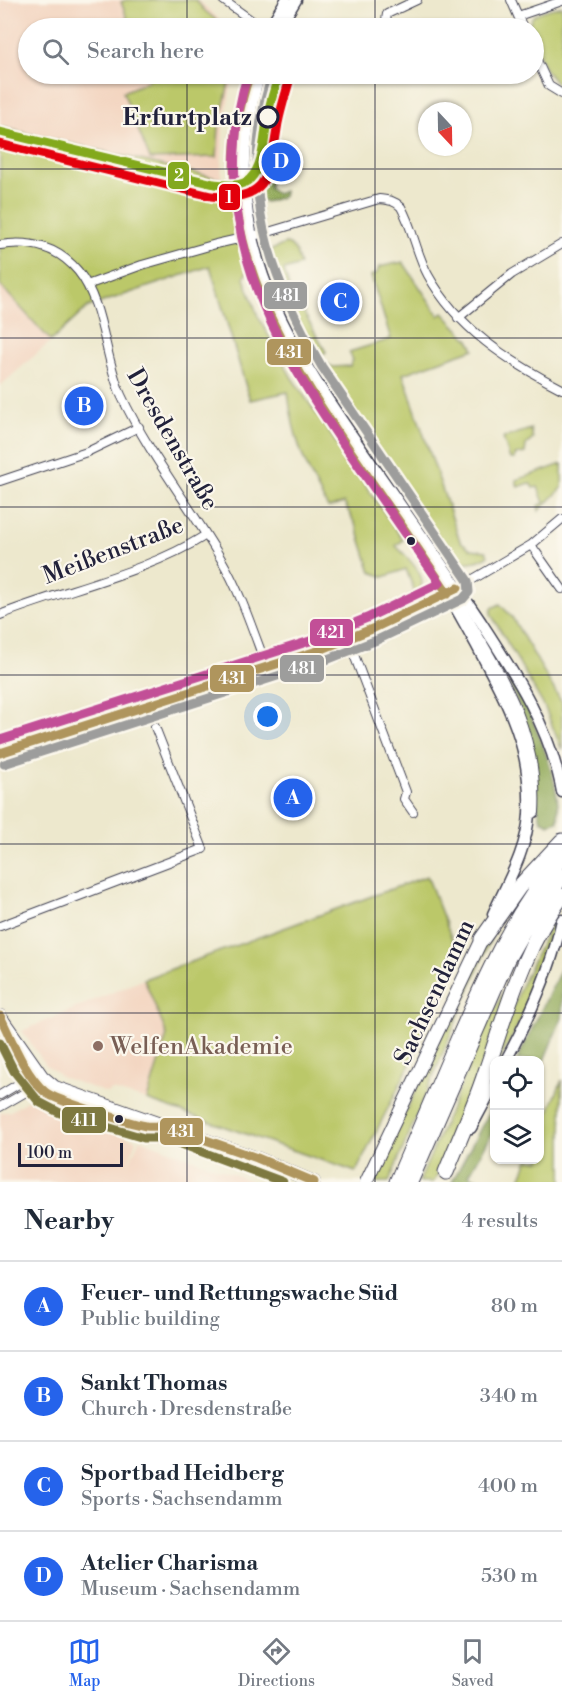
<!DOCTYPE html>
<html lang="en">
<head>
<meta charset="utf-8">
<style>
	:root { --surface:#fff; --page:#f2f2f3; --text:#1f2937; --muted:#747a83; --line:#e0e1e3; --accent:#2563eb }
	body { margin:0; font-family:"Libre Bodoni",serif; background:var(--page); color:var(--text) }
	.controls { position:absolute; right:18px; bottom:18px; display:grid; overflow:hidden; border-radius:12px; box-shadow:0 2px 4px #0004 }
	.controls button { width:54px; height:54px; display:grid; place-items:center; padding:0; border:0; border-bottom:2px solid var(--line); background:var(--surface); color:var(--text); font:30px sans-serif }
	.compass { position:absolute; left:418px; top:102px; width:54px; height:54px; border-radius:50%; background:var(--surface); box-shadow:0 2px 4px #0004; rotate:158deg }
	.scale { position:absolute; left:18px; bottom:15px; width:105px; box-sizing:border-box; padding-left:6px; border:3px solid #22223b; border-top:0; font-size:16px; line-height:21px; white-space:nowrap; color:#22223b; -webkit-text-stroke:4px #fbf7ec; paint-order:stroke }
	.you { position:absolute; left:268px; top:717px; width:21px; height:21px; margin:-15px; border:4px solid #fff; border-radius:50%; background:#1a73e8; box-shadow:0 0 0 9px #1a73e833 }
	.badge { display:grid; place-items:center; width:39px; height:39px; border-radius:50%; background:var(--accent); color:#fff; font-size:20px; font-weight:700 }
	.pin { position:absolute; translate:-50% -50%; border:3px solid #fff; box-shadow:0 2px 6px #0006 }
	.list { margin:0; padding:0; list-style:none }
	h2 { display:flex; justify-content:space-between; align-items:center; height:78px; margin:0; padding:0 24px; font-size:26px }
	h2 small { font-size:20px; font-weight:400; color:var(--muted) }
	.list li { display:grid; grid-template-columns:39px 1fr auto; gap:18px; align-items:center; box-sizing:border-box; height:90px; padding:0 24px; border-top:2px solid var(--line) }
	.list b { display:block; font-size:22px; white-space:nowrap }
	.list p { margin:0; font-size:20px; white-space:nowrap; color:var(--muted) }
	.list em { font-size:20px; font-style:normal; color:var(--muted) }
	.icon { flex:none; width:33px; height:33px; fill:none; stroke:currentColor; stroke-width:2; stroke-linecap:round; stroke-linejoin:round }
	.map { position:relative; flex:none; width:562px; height:1182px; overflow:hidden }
	.search { position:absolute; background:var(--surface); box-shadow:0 2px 4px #0004; left:18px; right:18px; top:18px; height:66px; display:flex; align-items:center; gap:15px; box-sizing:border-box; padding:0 21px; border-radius:33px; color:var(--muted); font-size:22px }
	.sheet { height:438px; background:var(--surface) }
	nav { display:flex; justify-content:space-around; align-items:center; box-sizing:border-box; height:84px; border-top:2px solid var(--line); background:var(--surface); font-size:16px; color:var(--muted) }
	nav a { display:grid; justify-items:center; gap:3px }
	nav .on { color:var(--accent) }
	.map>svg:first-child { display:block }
	.built { fill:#f3d4bf }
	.green { fill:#bbc869; stroke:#6e7552; stroke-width:1.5 }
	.forest { fill:#94ac5d; stroke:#5b674c; stroke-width:1.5 }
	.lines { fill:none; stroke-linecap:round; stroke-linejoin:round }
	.minor-tunnel { stroke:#c4c0b0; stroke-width:8; stroke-dasharray:8 4; stroke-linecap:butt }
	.minor-casing { stroke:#404051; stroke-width:10 }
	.tertiary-casing { stroke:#404051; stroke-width:13 }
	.secondary-casing { stroke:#404051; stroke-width:14 }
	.motorway-casing { stroke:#404051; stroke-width:17 }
	.minor { stroke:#fff; stroke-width:8 }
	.tertiary { stroke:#fff; stroke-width:10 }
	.secondary { stroke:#fff; stroke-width:12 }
	.motorway { stroke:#fff; stroke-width:15 }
	.bus-1-casing { stroke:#fbf7ec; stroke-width:14 }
	.bus-2-casing { stroke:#fbf7ec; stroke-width:14 }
	.bus-3-casing { stroke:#fbf7ec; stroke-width:14 }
	.bus-4-casing { stroke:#fbf7ec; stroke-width:14 }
	.bus-1 { stroke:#af955d; stroke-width:9 }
	.bus-2 { stroke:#9d9d9c; stroke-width:9 }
	.bus-3 { stroke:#7e7940; stroke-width:9 }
	.bus-4 { stroke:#c24f97; stroke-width:9 }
	.tram-1-casing { stroke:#fbf7ec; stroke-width:14 }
	.tram-2-casing { stroke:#fbf7ec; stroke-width:14 }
	.tram-1 { stroke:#83a91f; stroke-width:9 }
	.tram-2 { stroke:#e3000b; stroke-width:9 }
	.grid { fill:none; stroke:#22223b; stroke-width:1.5; stroke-opacity:0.55 }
	.stop-dot { fill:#fbf7ec; stroke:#22223b; stroke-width:3 }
	.bus-dot { fill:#22223b; stroke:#fbf7ec; stroke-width:2 }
	.education-dot { fill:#8d6e63; stroke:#fbf7ec; stroke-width:2 }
	.labels { text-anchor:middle; stroke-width:4.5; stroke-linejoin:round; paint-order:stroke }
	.stop-label { font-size:24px; font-weight:bold; fill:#22223b; stroke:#fbf7ec; text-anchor:end }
	.street-label { font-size:24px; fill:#22223b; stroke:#fbf7ec }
	.education-label { font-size:24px; fill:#785e54; stroke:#fbf7ec; text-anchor:start }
	.line-badge { stroke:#fbf7ec; stroke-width:2 }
	.badge-label { font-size:16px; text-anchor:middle; font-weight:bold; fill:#fff }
</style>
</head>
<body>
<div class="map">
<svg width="562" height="1182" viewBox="0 0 562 1182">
	<rect width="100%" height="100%" fill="#fbf7ec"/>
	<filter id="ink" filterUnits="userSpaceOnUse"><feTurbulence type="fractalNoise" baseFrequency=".0167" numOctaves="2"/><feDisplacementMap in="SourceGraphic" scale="12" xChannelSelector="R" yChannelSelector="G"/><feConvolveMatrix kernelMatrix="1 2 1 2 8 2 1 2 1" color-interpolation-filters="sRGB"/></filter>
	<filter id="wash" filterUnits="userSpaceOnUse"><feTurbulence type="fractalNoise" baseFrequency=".008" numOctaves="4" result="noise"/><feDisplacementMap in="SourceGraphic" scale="24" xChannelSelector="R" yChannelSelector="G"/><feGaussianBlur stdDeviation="1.35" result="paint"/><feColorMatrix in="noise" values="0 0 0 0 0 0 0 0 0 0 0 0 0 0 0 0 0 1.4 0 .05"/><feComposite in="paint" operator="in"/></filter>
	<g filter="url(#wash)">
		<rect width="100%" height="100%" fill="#ede8cd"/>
		<path class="built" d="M0,0H198L229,28H28V74H234L223,126L221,179L0,127Z
			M0,285L51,341L0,386Z
			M144,979L168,1035L147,1100L112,1090L107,1093L62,1077L46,1065L22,1031Z
			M28,1100H37L136,1140L127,1167L140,1139L254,1182H0V1113L11,1111Z"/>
		<path class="green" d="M126,0H196L204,10L226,28H128L126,22L127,18L121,2Z
			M562,6V86C545,79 534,46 534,28H530C527,11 549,10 562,6Z
			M147,74H231L219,126L217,157L150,159L123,92L149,81Z
			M0,127L221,179L223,201L233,207L247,272L244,278L258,316L292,378L403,540L396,546C410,560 438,584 410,599L409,596L415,593L406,569L384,577L371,572L357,528L344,503L328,508C305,466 293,440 288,392L250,400L210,266L88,307L51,341L0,285Z
			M285,244C296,245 297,256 300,265L284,270L289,288L280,291L268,254L271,250Z
			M403,262L439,316L443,313L469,340L474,349L403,374L460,541L471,549L486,551L488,556C474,564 459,566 448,552L320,365L322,362L333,367L350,366L353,360L349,352L391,339L371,276L377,273L379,267Z
			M297,292L304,313L326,352L316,358L284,296Z
			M531,429L533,439L526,445L525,453L515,455V459H510L503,438Z
			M562,464V488L539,511L538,506L544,503L538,487L533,488L530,483L518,487L516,480Z
			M500,604L512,617L562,703V750L545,708L491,614L492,608Z
			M427,876L457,952L410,1064L356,1172L147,1100L167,1035L144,979Z
			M552,922L555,924C546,972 523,1018 500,1060H494V1071L480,1098L521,986Z
			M494,931L389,1182H372L483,949Z
			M517,966L459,1130L434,1182H419L489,1020Z
			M562,1080V1182H519L528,1160H540V1133Z"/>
		<path class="forest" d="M273,120L277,123L274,137L269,188L277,194L284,191L283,197L266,202L259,199V179L264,165Z
			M503,666C527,702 562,777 558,821L549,824L541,820L538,808L526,725Z
			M562,967V1017L540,1070V1060H517Z
			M494,1103V1130L469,1175L484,1182H452Z"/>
	</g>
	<g filter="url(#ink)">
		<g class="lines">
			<path class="minor-tunnel" d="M419,78L429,74"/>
			<g class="minor-casing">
				<path id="minor" d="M223,0L262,28
					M511,0L518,16
					M389,28L386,20L387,14L417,0
					M523,28L518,16L562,1
					M534,54L549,86L562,94
					M408,74L412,79L419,78
					M0,245C30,240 58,247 78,271C104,303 104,357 121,395C148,453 189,504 221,559C241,593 253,631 267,668
					M87,285L142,265L216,244L265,233L379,199C388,200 394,200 401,207C413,228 416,253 428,275C458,329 508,361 562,389
					M458,318L512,274L562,244
					M0,481L87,452L139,427
					M531,545L562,589
					M0,615C68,588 144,574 206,535
					M348,639L406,792L404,799L413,812
					M529,815L535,813C540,733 502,675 462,608L458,595V588L531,545L562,519
					M0,926L203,849L155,727
					M0,1095L25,1080L36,1076
					M0,1107L38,1085L40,1082"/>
			</g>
			<g class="tertiary-casing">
				<path id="tertiary" d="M269,28L286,0
					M279,28L296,0
					M250,74C241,98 237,125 235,151C225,313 346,437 429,563C447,591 462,619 478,648C508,704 532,748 529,814C527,850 507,883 493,914
					M260,74C253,94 250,114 247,135C231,258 296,355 362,450C402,507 442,564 481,622C515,674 551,729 562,792
					M0,753L317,651L372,629L453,591
					M506,1060C530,1016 551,970 562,920
					M471,1128L494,1085"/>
			</g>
			<g class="secondary-casing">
				<path id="secondary" d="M0,1016L42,1076L55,1087L257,1158L314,1182
					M21,1059C44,1100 60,1100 103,1113
					M366,1182L482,939"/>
			</g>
			<g class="motorway-casing">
				<path id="motorway" d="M482,939L519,887L562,841
					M446,1172C459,1140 474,1107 485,1074C506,1014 523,947 562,896
					M397,1182C418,1133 439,1084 460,1035C488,972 516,909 562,857
					M410,1182L507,959L525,927L562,876"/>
			</g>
			<use href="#minor" class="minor"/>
			<use href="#tertiary" class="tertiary"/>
			<use href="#secondary" class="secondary"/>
			<use href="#motorway" class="motorway"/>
			<g class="bus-1-casing">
				<path id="bus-1" d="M250,74C199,220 278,346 358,462C388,506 419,549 448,594
					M0,753L317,651L372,629L458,588
					M0,1016C11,1039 25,1075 45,1092C56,1101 130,1123 146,1126C154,1127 161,1125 169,1127L257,1158L314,1182"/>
			</g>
			<g class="bus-2-casing">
				<path id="bus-2" d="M4,764L321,662L377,640L463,599L469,592L468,581L322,367C268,274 237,186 271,78"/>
			</g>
			<g class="bus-3-casing">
				<path id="bus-3" d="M0,1043L14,1071L39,1102L60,1113L144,1138H165L283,1182"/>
			</g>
			<g class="bus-4-casing">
				<path id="bus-4" d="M0,740L313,640L367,618L440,583C408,537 376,491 344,445C282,354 228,264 235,149C236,123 240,98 248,74"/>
			</g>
			<use href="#bus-1" class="bus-1"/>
			<use href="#bus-2" class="bus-2"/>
			<use href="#bus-3" class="bus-3"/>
			<use href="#bus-4" class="bus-4"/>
			<g class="tram-1-casing">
				<path id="tram-1" d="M0,132L214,184C226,185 240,188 250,179C265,164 264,134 268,115C270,101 275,88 279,74"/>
			</g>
			<g class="tram-2-casing">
				<path id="tram-2" d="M0,144L211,196C271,204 270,170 278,123C281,108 286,93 290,78"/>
			</g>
			<use href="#tram-1" class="tram-1"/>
			<use href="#tram-2" class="tram-2"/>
		</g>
	</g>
	<path class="grid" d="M187,0V28M375,0V28M187,74V1182M375,74V1182M0,169H562M0,338H562M0,507H562M0,675H562M0,844H562M0,1013H562"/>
	<circle class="stop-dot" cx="268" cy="117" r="10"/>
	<g class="bus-dot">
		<circle cx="411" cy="541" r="5"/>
		<circle cx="119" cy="1119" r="5"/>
	</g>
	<circle class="education-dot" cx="98" cy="1046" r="6"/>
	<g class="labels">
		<g class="stop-label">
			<text x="252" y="125">Erfurtplatz</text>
		</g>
		<g class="street-label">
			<text transform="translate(173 439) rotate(60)" y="8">Dresdenstraße</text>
			<text transform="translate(113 550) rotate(-21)" y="8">Meißenstraße</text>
			<text transform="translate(434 992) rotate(-65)" y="8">Sachsendamm</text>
		</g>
		<g class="education-label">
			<text x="110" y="1054">WelfenAkademie</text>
		</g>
	</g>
	<g class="line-badge">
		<rect x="167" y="161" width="23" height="29" rx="6" fill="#83a91f"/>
		<rect x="218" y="183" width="23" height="28" rx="6" fill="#e3000b"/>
		<rect x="263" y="281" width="45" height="29" rx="6" fill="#9d9d9c"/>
		<rect x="266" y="338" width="46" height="28" rx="6" fill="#af955d"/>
		<rect x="309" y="618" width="45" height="29" rx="6" fill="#c24f97"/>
		<rect x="279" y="654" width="46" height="29" rx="6" fill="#9d9d9c"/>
		<rect x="209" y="664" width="46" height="29" rx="6" fill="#af955d"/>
		<rect x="61" y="1106" width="46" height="28" rx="6" fill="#7e7940"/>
		<rect x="159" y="1117" width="45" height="29" rx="6" fill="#af955d"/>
	</g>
	<g class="badge-label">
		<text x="179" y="181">2</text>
		<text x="229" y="203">1</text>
		<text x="286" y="301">481</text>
		<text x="289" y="358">431</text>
		<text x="331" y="638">421</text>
		<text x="302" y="674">481</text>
		<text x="232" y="684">431</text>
		<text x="84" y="1126">411</text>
		<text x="181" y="1137">431</text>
	</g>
</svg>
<div class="controls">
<button><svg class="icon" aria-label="locate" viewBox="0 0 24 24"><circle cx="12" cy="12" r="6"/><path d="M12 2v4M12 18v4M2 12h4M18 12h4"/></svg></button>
<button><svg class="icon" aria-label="layers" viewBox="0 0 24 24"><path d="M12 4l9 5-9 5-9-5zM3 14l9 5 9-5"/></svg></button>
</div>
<svg class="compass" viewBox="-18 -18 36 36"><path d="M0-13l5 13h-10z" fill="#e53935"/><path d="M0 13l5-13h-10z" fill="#747a83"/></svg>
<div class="scale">100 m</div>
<div class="you"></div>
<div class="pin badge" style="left:293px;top:798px">A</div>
<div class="pin badge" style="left:84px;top:406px">B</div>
<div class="pin badge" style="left:340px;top:302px">C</div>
<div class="pin badge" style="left:281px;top:162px">D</div>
<div class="search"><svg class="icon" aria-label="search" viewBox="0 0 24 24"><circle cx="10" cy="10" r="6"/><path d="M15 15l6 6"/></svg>Search here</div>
</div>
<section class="sheet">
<h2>Nearby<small>4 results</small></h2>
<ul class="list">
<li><span class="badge">A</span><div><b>Feuer- und Rettungswache Süd</b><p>Public building</p></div><em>80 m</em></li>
<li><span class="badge">B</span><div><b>Sankt Thomas</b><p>Church · Dresdenstraße</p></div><em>340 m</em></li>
<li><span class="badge">C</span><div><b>Sportbad Heidberg</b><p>Sports · Sachsendamm</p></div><em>400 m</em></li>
<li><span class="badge">D</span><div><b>Atelier Charisma</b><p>Museum · Sachsendamm</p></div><em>530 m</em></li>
</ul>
</section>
<nav>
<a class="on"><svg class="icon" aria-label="map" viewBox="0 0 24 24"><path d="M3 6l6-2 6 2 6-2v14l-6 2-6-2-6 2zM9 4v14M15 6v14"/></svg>Map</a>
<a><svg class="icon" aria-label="directions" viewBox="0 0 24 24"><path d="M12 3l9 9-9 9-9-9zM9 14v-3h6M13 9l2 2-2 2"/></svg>Directions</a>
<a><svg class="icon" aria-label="saved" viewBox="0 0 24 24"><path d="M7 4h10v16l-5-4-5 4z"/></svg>Saved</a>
</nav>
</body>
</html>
